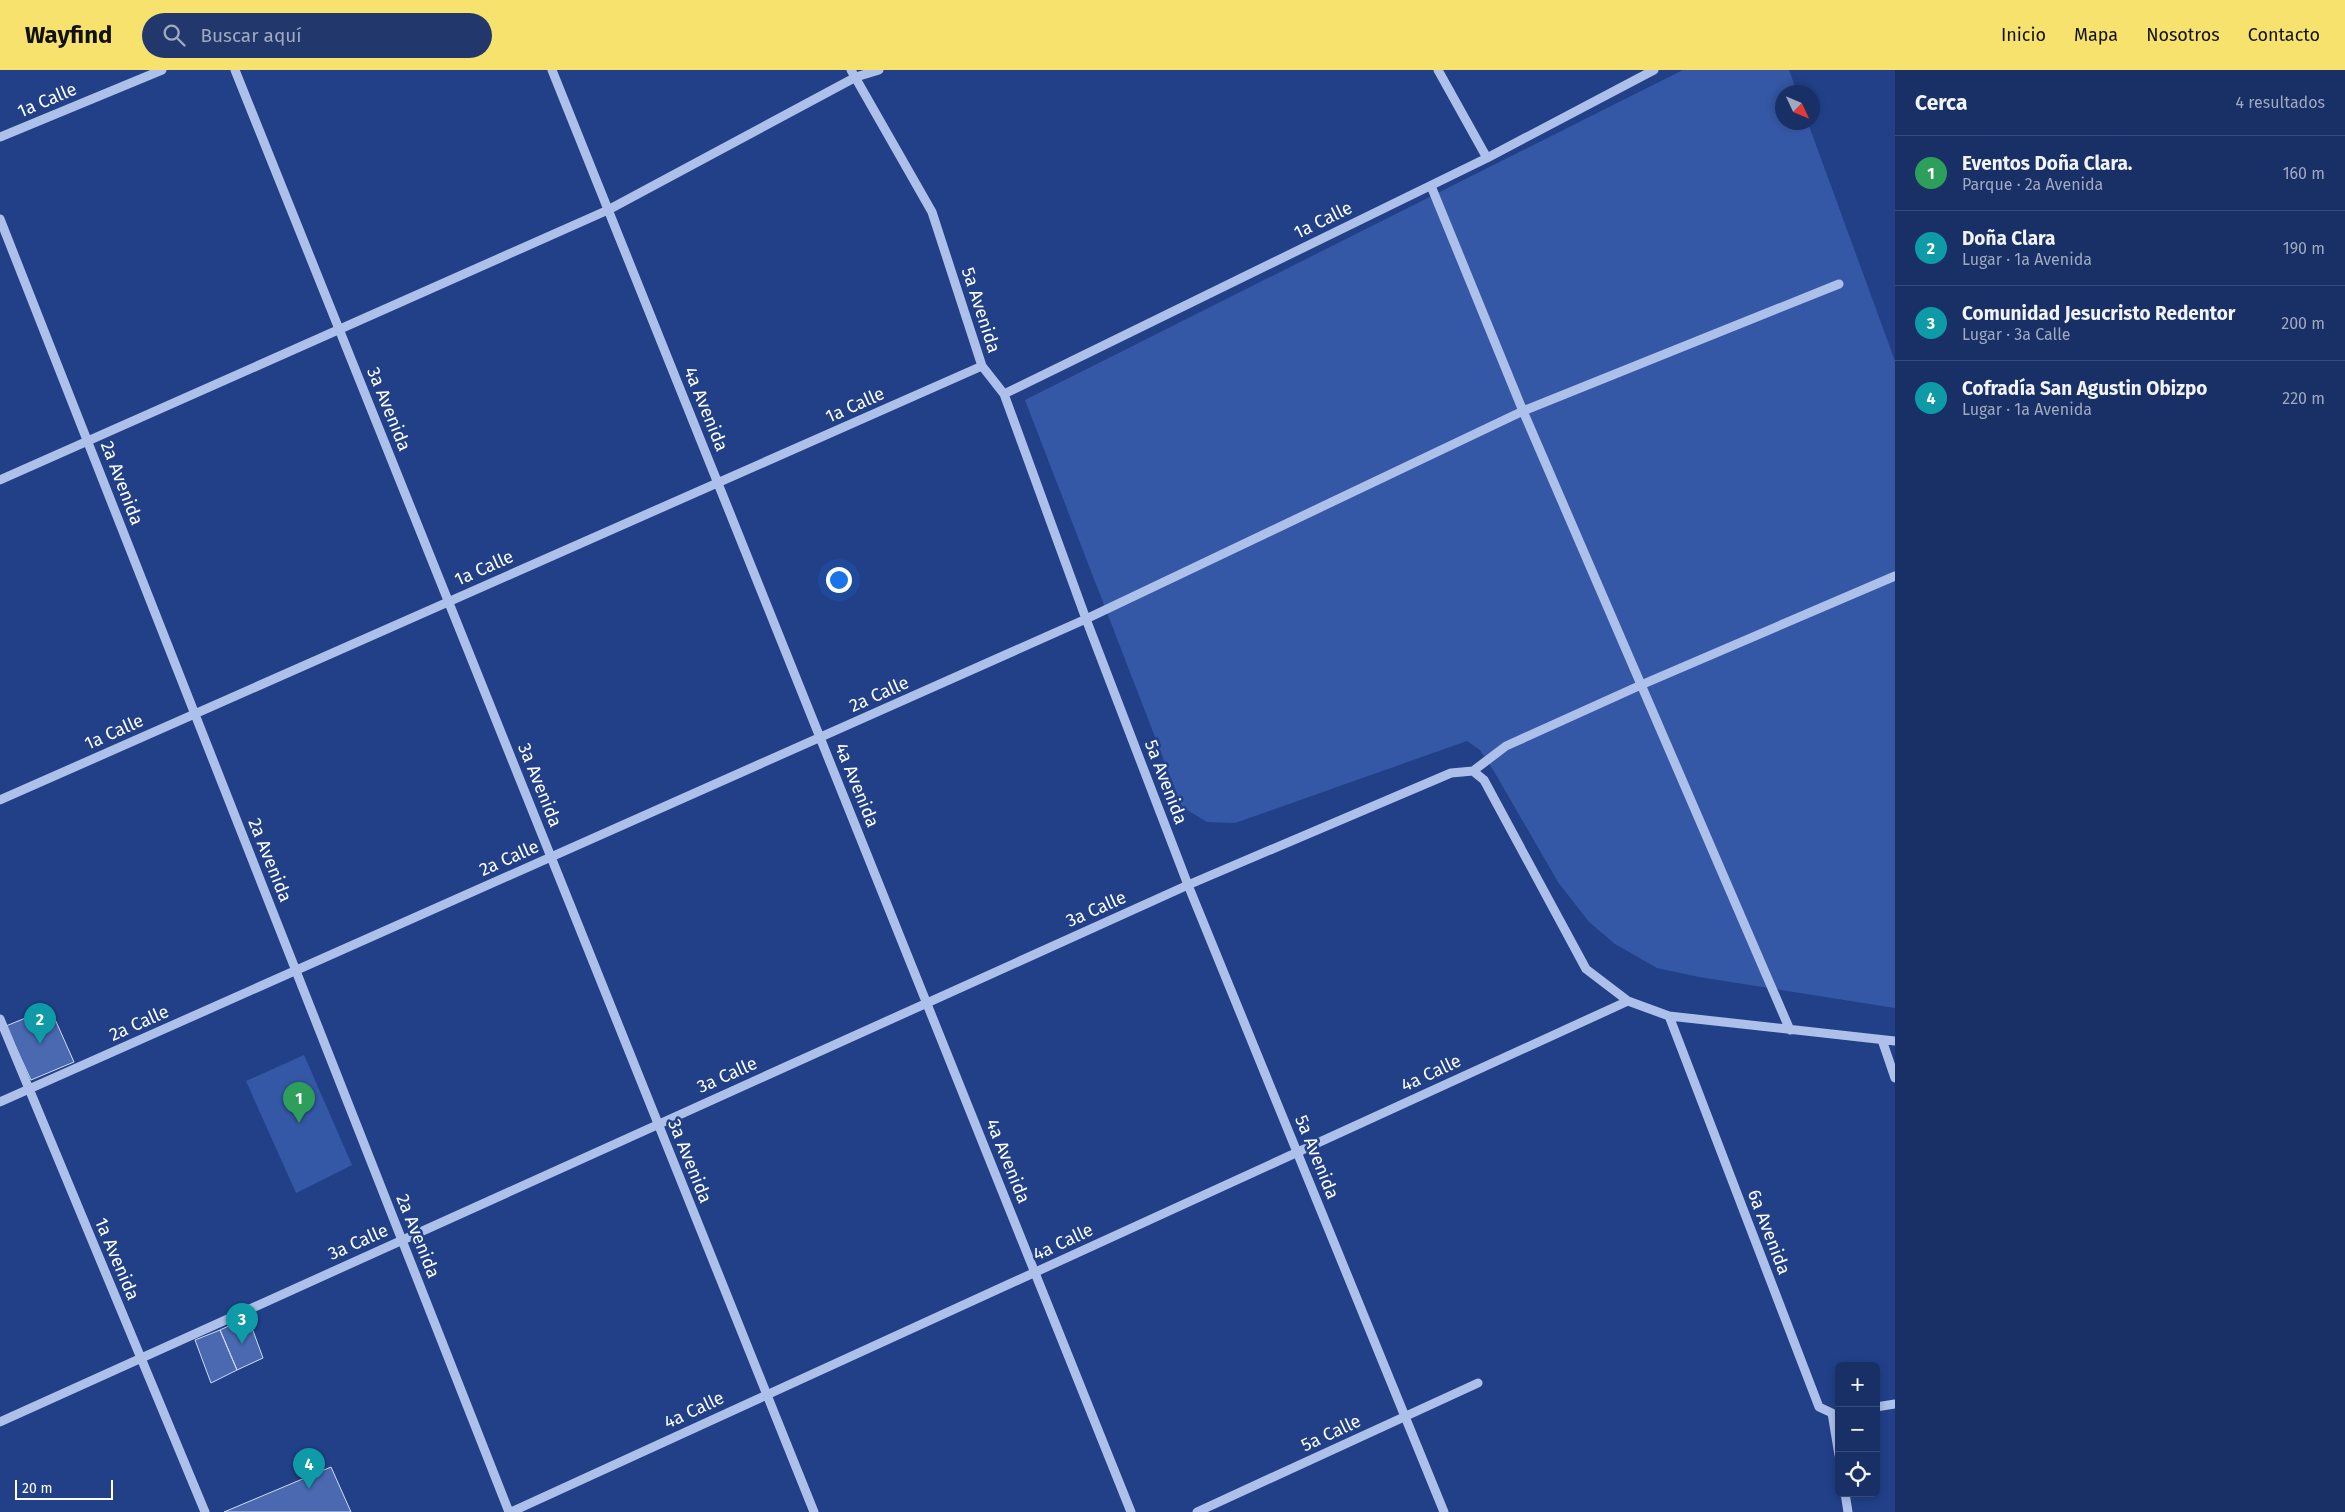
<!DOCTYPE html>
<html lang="es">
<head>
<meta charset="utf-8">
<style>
	:root { --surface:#193066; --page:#22386c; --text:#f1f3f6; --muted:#9fa9bf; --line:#374b7a; --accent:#f7e26d }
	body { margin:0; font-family:"Fira Sans",sans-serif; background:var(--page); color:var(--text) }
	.controls { position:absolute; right:15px; bottom:15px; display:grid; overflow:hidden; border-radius:8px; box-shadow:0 2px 8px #0003 }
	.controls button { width:45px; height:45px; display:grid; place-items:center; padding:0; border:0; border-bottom:1px solid var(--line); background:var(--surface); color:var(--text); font:25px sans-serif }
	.compass { position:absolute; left:1775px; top:15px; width:45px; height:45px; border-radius:50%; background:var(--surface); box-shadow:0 2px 8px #0003; rotate:134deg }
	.scale { position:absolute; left:15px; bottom:12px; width:98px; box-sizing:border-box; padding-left:5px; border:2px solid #fff; border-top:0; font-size:14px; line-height:18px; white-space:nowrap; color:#fff; -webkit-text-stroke:4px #214088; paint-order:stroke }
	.you { position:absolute; left:838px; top:509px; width:18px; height:18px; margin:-12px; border:4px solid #fff; border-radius:50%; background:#1a73e8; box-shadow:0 0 0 8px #1a73e833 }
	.badge { display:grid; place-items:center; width:32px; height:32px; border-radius:50%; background:var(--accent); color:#fff; font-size:16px; font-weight:700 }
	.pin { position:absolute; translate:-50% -41px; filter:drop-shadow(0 1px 2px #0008) }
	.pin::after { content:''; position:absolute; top:26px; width:18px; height:15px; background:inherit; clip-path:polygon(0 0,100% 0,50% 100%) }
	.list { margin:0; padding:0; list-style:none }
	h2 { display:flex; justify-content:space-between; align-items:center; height:65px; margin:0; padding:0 20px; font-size:21px }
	h2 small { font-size:16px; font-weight:400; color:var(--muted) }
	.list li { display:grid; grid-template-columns:32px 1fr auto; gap:15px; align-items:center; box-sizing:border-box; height:75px; padding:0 20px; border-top:1px solid var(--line) }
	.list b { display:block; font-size:19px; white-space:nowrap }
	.list p { margin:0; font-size:16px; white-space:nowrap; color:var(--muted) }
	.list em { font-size:16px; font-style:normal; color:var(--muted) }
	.icon { flex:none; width:28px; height:28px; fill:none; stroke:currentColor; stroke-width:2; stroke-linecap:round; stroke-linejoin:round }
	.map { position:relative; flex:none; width:1895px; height:1442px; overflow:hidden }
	header { display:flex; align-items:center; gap:30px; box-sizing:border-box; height:70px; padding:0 25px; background:var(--accent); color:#111 }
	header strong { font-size:24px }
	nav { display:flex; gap:28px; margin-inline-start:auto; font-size:18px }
	.search { width:350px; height:45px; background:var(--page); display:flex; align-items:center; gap:12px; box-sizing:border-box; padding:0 18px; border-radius:28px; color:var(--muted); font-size:19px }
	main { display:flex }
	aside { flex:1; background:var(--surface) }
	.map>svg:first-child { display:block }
	.green { fill:#3558a6 }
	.building { fill:#4a69b1; stroke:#d1ddf8 }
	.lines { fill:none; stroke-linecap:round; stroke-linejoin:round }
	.minor { stroke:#acc0ea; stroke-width:9 }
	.labels { text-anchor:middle; stroke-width:5; stroke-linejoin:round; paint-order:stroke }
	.street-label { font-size:18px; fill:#fff; stroke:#214088 }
</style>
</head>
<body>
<header>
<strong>Wayfind</strong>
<div class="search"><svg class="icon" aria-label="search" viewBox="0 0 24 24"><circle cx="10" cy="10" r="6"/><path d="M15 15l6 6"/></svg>Buscar aquí</div>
<nav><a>Inicio</a><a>Mapa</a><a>Nosotros</a><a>Contacto</a></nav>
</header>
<main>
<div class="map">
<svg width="1895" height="1442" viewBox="0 0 1895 1442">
	<rect width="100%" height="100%" fill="#214088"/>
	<path class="green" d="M1683,0H1789L1797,22H1782V52L1808,53L1895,291V938L1699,907L1657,898L1615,874L1589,852L1558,812L1495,703L1480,680L1467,671L1235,753L1207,752L1182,737L1025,330Z
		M304,985L352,1095L296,1123L246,1011Z"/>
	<path class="building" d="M50,938L74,992L31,1010L6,956Z
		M248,1247L263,1288L237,1300L220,1260Z
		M220,1260L237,1300L211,1313L195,1270Z
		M331,1397L351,1442H224Z"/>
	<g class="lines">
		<path class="minor" d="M235,0L814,1442
			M552,0L1131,1442
			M851,0L932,142L982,296L1004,324L1086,549L1188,815L1444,1442
			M1438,0L1487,88
			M0,67L162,0
			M1431,116L1523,341L1790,960
			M0,149L509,1442
			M1004,324L1487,88L1654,0
			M0,410L608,140L856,7L879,0
			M1473,701L1484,710L1586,899L1628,931L1669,946L1895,971
			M1473,701L1506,676L1641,615L1895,506
			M0,730L982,296
			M1669,946L1819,1337L1832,1343L1839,1385
			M0,949L205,1442
			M1882,970L1895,1008
			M0,1032L1086,549L1523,341L1839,214
			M1876,1337L1895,1334
			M0,1352L1188,815L1451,703L1473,701
			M1845,1423L1848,1442
			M511,1442L1628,931
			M1197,1442L1478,1313"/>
	</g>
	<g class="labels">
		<g class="street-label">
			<text transform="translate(47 30) rotate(-23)" y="6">1a Calle</text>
			<text transform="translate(1323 150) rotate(-26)" y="6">1a Calle</text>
			<text transform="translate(981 240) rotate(72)" y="6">5a Avenida</text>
			<text transform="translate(855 335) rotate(-24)" y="6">1a Calle</text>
			<text transform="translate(389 339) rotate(68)" y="6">3a Avenida</text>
			<text transform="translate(706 339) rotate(68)" y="6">4a Avenida</text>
			<text transform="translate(122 413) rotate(69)" y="6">2a Avenida</text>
			<text transform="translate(484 498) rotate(-24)" y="6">1a Calle</text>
			<text transform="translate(879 624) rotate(-24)" y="6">2a Calle</text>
			<text transform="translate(114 662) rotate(-24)" y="6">1a Calle</text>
			<text transform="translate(1166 712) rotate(69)" y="6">5a Avenida</text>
			<text transform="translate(540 715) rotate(68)" y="6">3a Avenida</text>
			<text transform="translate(857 715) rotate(68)" y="6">4a Avenida</text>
			<text transform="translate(509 788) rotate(-24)" y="6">2a Calle</text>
			<text transform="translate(270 790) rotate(68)" y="6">2a Avenida</text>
			<text transform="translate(1096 839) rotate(-24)" y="6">3a Calle</text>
			<text transform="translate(139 953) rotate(-24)" y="6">2a Calle</text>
			<text transform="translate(1431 1003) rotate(-25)" y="6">4a Calle</text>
			<text transform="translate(727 1005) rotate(-24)" y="6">3a Calle</text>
			<text transform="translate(1317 1087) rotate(68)" y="6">5a Avenida</text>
			<text transform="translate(690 1091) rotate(68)" y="6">3a Avenida</text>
			<text transform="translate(1008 1091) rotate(68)" y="6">4a Avenida</text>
			<text transform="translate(1769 1162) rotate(69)" y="6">6a Avenida</text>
			<text transform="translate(418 1166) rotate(68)" y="6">2a Avenida</text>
			<text transform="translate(358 1172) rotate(-24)" y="6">3a Calle</text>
			<text transform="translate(1063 1172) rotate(-25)" y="6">4a Calle</text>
			<text transform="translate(117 1189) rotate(67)" y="6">1a Avenida</text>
			<text transform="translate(694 1340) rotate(-25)" y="6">4a Calle</text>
			<text transform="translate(1331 1363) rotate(-25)" y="6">5a Calle</text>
		</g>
	</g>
</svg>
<div class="controls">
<button>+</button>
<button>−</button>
<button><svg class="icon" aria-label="locate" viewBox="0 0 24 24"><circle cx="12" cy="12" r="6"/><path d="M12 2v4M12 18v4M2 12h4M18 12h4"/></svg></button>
</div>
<svg class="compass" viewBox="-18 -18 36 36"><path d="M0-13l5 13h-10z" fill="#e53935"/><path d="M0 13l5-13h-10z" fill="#9fa9bf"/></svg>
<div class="scale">20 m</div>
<div class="you"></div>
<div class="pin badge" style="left:299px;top:1053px;background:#2e9e5b">1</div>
<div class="pin badge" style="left:40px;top:974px;background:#0f9aa8">2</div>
<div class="pin badge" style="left:242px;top:1274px;background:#0f9aa8">3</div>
<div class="pin badge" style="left:309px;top:1419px;background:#0f9aa8">4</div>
</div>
<aside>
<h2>Cerca<small>4 resultados</small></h2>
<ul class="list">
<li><span class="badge" style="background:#2e9e5b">1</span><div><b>Eventos Doña Clara.</b><p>Parque · 2a Avenida</p></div><em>160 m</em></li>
<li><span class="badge" style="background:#0f9aa8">2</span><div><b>Doña Clara</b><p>Lugar · 1a Avenida</p></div><em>190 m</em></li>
<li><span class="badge" style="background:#0f9aa8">3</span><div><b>Comunidad Jesucristo Redentor</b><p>Lugar · 3a Calle</p></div><em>200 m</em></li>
<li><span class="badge" style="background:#0f9aa8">4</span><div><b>Cofradía San Agustin Obizpo</b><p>Lugar · 1a Avenida</p></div><em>220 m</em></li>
</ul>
</aside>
</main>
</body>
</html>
